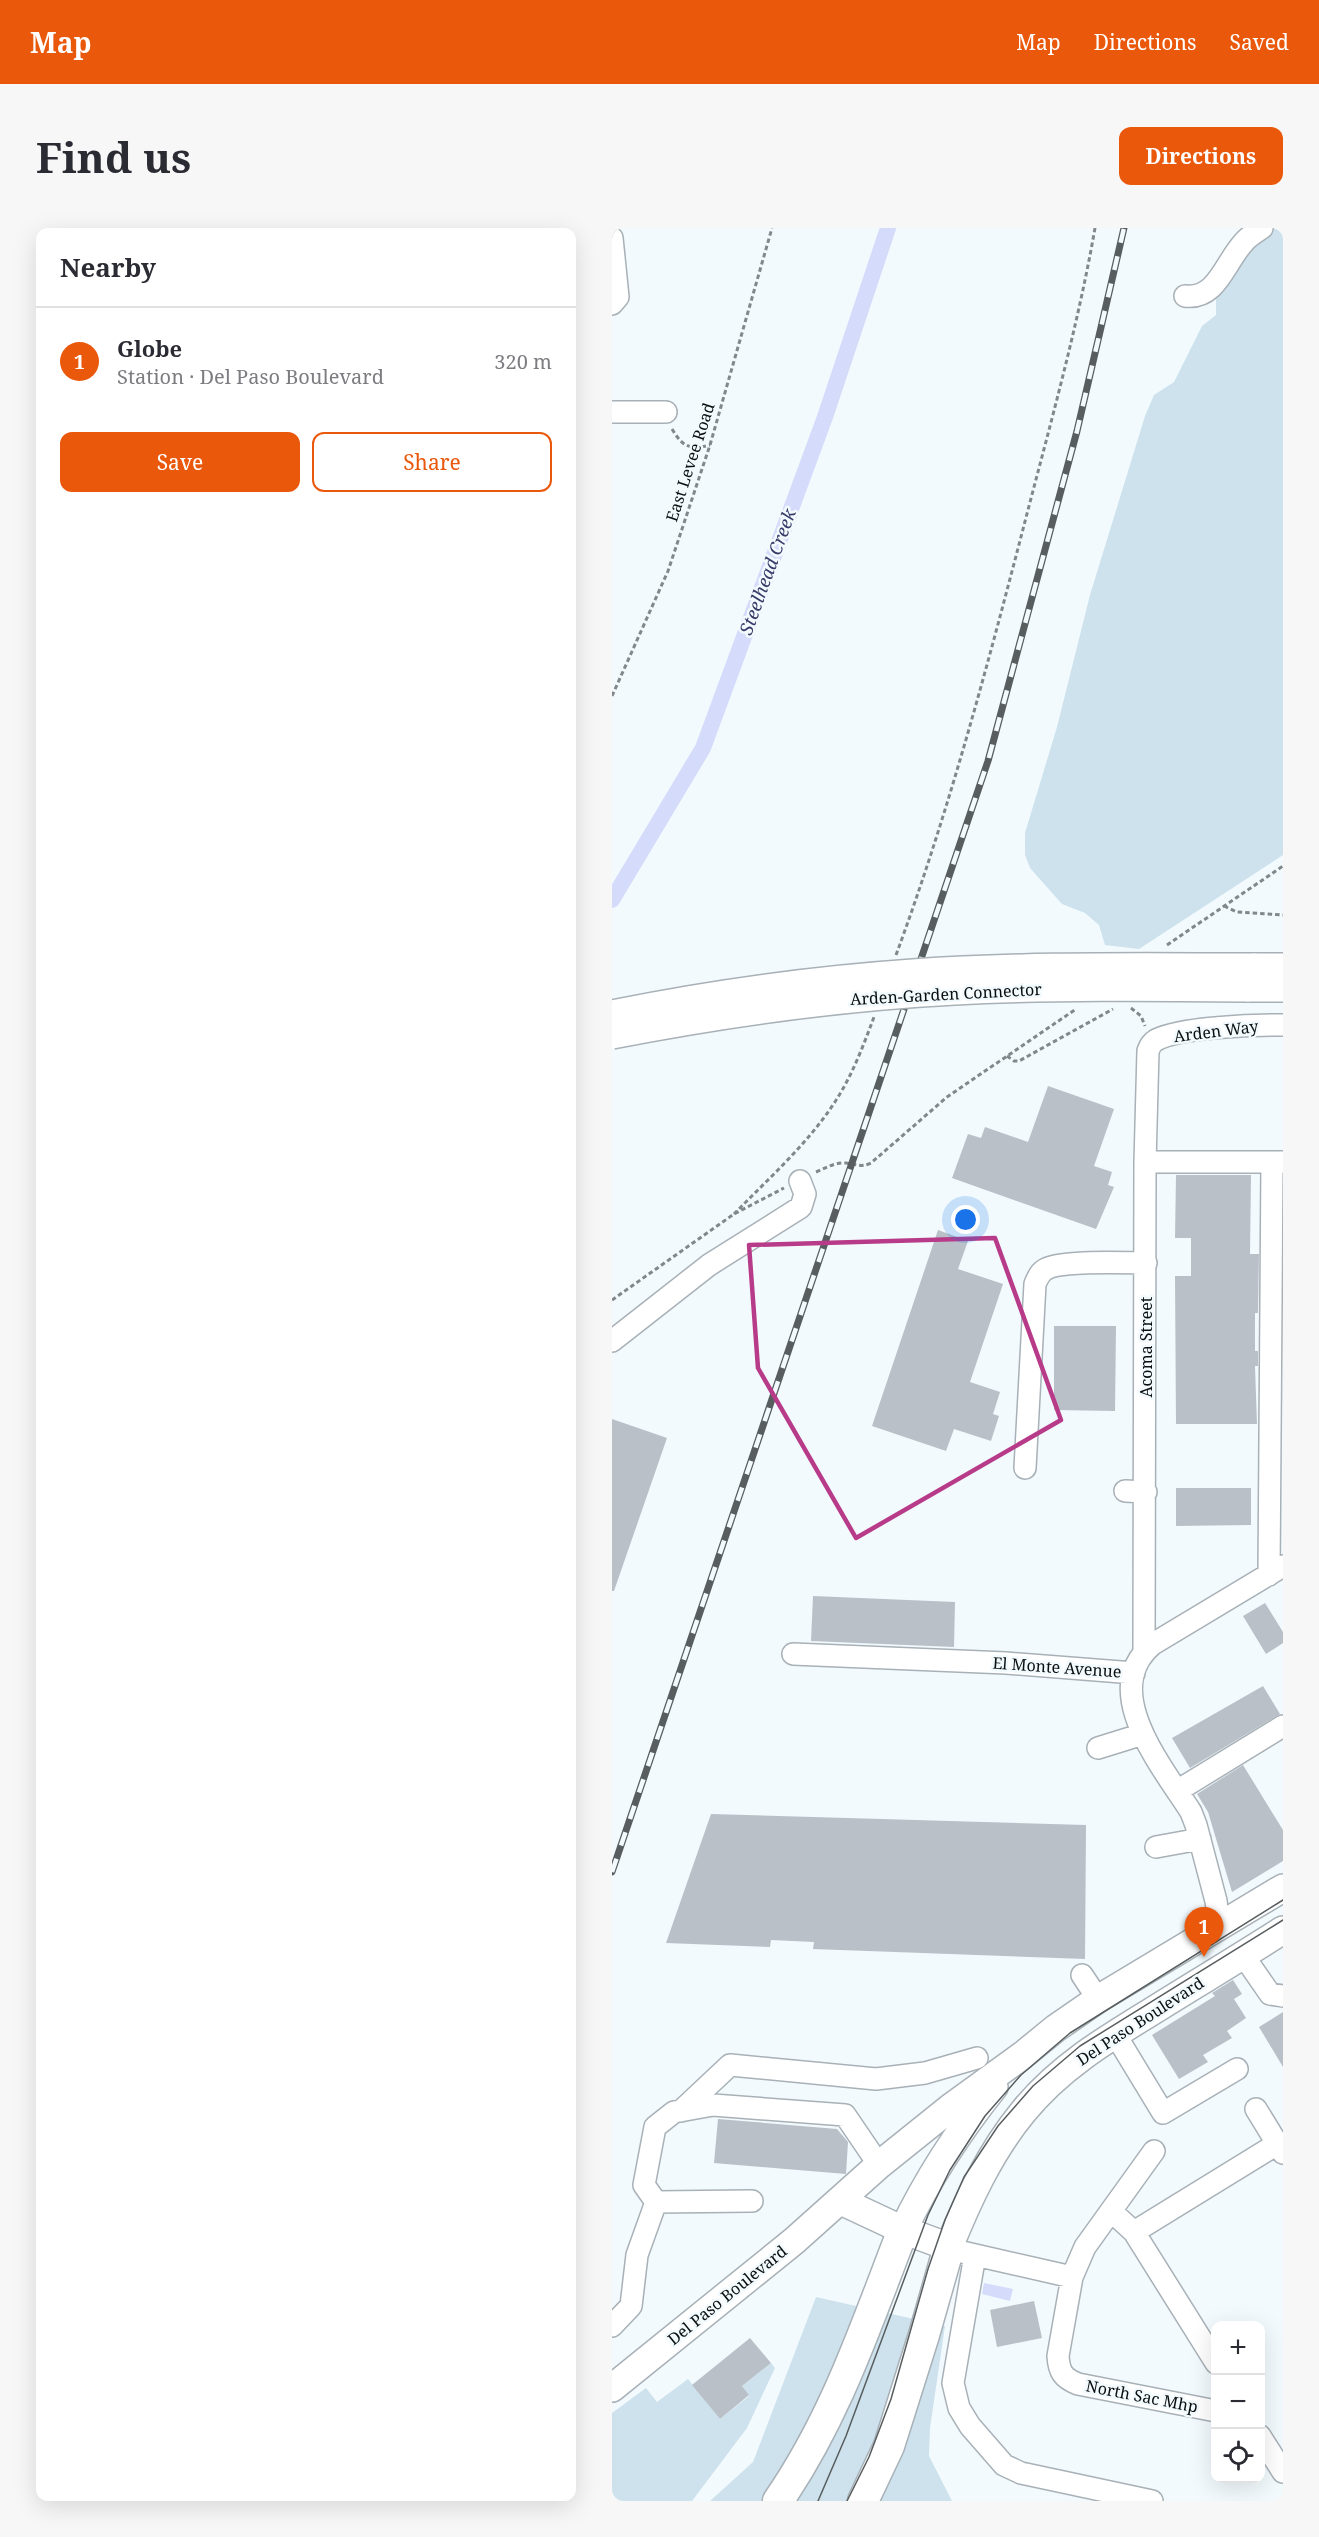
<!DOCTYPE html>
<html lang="en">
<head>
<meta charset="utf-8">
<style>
	:root { --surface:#fff; --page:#f7f7f7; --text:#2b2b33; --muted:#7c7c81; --line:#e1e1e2; --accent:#ea580c }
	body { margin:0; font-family:"Noto Serif",serif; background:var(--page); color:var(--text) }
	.controls { position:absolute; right:18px; bottom:18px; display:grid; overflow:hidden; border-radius:12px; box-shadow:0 6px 24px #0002 }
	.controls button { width:54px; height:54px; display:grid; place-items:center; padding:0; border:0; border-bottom:2px solid var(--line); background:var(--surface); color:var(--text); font:30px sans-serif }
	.you { position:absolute; left:354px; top:992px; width:21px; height:21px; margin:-15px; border:4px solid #fff; border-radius:50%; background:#1a73e8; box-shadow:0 0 0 9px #1a73e833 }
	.badge { display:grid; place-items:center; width:39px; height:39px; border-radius:50%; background:var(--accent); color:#fff; font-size:20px; font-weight:700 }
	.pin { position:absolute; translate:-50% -50px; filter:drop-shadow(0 2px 3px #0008) }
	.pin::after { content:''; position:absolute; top:32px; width:21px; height:18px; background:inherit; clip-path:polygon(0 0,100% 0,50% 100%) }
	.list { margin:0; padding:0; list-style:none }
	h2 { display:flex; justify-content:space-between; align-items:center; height:78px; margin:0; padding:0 24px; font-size:26px }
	h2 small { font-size:20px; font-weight:400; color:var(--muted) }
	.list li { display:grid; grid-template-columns:39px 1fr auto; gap:18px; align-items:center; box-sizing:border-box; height:108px; padding:0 24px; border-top:2px solid var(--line) }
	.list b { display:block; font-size:22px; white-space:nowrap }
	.list p { margin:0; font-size:20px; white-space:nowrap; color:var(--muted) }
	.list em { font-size:20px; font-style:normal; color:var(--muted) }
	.actions { display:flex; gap:12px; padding:18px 24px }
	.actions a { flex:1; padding:14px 0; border:2px solid var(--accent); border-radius:12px; text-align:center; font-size:21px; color:var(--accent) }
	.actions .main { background:var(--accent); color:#fff }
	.icon { flex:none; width:33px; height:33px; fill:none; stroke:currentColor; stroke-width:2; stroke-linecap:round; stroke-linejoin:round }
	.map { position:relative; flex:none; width:671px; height:2273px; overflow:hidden; border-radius:12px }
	header { display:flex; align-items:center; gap:36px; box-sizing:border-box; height:84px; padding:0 30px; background:var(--accent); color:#fff }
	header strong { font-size:28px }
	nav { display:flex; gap:33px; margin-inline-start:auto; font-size:21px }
	.intro { display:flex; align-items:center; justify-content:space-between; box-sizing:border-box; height:144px; padding:0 36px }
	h1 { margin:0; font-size:42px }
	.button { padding:15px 27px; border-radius:12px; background:var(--accent); color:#fff; font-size:21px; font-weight:700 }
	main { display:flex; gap:36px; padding:0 36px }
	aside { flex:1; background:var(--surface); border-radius:12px; box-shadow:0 6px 24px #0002 }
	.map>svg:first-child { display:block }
	.green { fill:#cde2ed }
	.water { fill:#d5dbfa }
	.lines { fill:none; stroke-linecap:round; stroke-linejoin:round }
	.canal { stroke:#d5dbfa; stroke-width:16 }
	.building { fill:#bac0c8 }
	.minor-casing { stroke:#a8b1b7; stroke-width:24 }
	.major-casing { stroke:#a8b1b7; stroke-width:30 }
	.highway-casing { stroke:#a8b1b7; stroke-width:33 }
	.path { stroke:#82888a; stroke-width:3; stroke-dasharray:4.5 3; stroke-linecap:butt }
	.minor { stroke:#fff; stroke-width:21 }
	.major { stroke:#fff; stroke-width:27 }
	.highway { stroke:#fff; stroke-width:30 }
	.tram { stroke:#585d5f; stroke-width:1.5 }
	.rail-casing { stroke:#585d5f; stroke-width:7 }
	.rail { stroke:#f2fafe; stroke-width:4.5; stroke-dasharray:14; stroke-linecap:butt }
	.major-bridge-casing { stroke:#a8b1b7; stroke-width:30; stroke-linecap:butt }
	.major-bridge { stroke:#fff; stroke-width:27 }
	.marked { fill:none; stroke:#b83b8a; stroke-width:4.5; stroke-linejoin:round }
	.labels { text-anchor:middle; stroke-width:5; stroke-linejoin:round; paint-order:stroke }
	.street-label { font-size:16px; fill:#0a0e0f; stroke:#f2fafe }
	.water-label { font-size:18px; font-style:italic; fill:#363c67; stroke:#f2fafe }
</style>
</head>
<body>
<header>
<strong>Map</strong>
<nav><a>Map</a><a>Directions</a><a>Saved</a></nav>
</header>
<div class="intro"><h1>Find us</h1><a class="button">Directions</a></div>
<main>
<aside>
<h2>Nearby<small></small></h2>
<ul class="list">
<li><span class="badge">1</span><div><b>Globe</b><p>Station · Del Paso Boulevard</p></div><em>320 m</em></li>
</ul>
<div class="actions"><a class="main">Save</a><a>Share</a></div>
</aside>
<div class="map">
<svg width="671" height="2273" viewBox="0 0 671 2273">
	<rect width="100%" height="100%" fill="#f2fafe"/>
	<path class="green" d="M655,0H671V627L527,721L493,717L487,697L473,685L450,676L418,640L413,627V605L445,499L478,367L533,188L542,167L562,154L590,98L604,87V64Z
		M204,2069L333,2098L318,2200L317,2228L340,2273H98L141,2234Z
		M159,2135L163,2140L135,2200L80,2273H0V2185L34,2160L45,2174L76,2151L108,2191L137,2168L130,2158Z"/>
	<path class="water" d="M372,2055L401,2061L398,2073L370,2066Z"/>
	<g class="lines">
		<path class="canal" d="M0,672L91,520L213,189L276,0"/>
	</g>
	<path class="building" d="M436,858L502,881L482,938L500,944L496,957L502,959L484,1001L340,950L356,906L369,910L373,899L416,914Z
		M564,947H639L638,1026H647L646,1085H643V1123H646V1138H643L645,1196H564L563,1048H579V1010H563Z
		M326,1002L356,1013L346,1041L391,1056L358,1154L388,1164L381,1186L387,1188L379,1213L342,1201L334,1223L260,1198Z
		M442,1098H504L503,1183L442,1182Z
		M0,1191L55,1210L2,1363H0Z
		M564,1260H639V1297L564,1298Z
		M201,1368L343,1374L342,1419L199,1413Z
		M653,1375L671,1404V1415L654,1426L631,1388Z
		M651,1458L668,1486L578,1540L560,1510Z
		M631,1537L671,1602V1633L620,1664L596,1584L585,1566Z
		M99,1586L474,1597L473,1731L201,1721L202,1714L159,1712L158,1719L54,1715Z
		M621,1752L630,1766L622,1771L634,1790L615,1803L620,1810L591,1827L596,1834L567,1851L540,1807L603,1768L600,1765Z
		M671,1784V1839L647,1799Z
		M106,1891L225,1901L236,1914L234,1946L102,1935Z
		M422,2073L430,2110L385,2119L378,2082Z
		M138,2110L159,2135L130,2158L137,2167L108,2191L80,2157Z"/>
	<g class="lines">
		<g class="minor-casing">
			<path id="minor" d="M0,10L6,69L0,76
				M573,68C605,72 613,34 632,14C637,8 644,4 650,0
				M0,184H54
				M533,934H671
				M0,1113L97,1037L189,979L193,966L188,953
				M413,1240L423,1056C426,1049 428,1044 434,1041C450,1032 513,1035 534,1035
				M513,1263L534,1264
				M657,1347L660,934
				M532,1423L533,934L536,823C538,818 539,815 544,812C569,799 642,797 671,797
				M181,1426L394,1435L522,1445
				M486,1520L531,1506
				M565,1563L671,1498
				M544,1619L588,1611
				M607,1696L604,1673L584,1597L579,1584C552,1541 485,1462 541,1416L671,1338
				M631,1727L658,1766L671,1768
				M470,1747L486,1771
				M503,1806L551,1885L625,1841
				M644,1881L671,1925
				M69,1883L118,1837L264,1851L313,1845L365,1830
				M542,1923L473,2019L460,2049L446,2128C447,2144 451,2150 466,2156L604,2183
				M44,1974L32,1957L43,1899L62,1884L101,1877L233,1887L267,1937
				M499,1983L522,2004L604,2135
				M522,2004L665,1916
				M350,2024L460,2049
				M363,2027L341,2155L347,2180L358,2198L392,2237L409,2245L540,2273
				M0,2098L19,2078L25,2027L44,1974L140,1973
				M648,2208L671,2244"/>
		</g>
		<g class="major-casing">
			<path id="major" d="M641,739H671
				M635,760H671
				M229,1973L291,2002L337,2019C356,1972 378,1924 411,1884C448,1838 498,1809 547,1779C589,1753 630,1728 671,1702
				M291,2002C316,1950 346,1904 382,1859
				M0,2160L182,2013L267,1937L338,1880L411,1827L444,1800L486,1771L671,1660"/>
		</g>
		<g class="highway-casing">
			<path id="highway" d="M166,2273C224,2189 254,2097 291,2002
				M251,2273L277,2218L312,2107L337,2019"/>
		</g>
		<path class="path" d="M60,201C71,219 77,222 98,217
			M0,468L56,343L98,217L160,0
			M612,678L625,684L671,687
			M555,717L671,638
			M284,727C335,589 373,447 410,305C436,204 465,103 483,0
			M519,780L529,788L533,798
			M395,828L402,833H407L501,781
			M204,944C214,940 223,934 234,935C244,936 249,940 259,935L335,869L464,781
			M122,986C158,949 199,913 226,869C241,845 252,816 262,789
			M0,1072L122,986L172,960"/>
		<use href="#minor" class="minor"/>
		<use href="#major" class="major"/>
		<use href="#highway" class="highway"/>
		<path class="tram" d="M206,2273L234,2208L316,1987L338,1942L373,1888L409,1847L458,1805L671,1672
			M235,2273L257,2229L279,2171L316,2041L333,1992L352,1949L386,1898L421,1858L468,1818L671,1692"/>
		<g class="rail-casing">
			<path id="rail" d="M0,1644L376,533L465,203L512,0"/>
		</g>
		<use href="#rail" class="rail"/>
		<g class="major-bridge-casing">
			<path id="major-bridge" d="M0,786C99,766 200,752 301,745C414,737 527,739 641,739
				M0,807C113,785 228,769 343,763C440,758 538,759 635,760"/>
		</g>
		<use href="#major-bridge" class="major-bridge"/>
	</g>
	<path class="marked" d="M383,1010L449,1192L244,1310L146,1140L137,1017Z"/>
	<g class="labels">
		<g class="street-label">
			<text transform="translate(78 234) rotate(-72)" y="6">East Levee Road</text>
			<text transform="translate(334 766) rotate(-3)" y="6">Arden-Garden Connector</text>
			<text transform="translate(604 803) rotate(-7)" y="6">Arden Way</text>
			<text transform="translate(534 1119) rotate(-90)" y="6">Acoma Street</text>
			<text transform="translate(445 1439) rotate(4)" y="6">El Monte Avenue</text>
			<text transform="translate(528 1793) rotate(-33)" y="6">Del Paso Boulevard</text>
			<text transform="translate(115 2067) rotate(-39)" y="6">Del Paso Boulevard</text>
			<text transform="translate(530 2168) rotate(11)" y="6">North Sac Mhp</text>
		</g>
		<g class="water-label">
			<text transform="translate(156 344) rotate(-70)" y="6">Steelhead Creek</text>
		</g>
	</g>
</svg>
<div class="controls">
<button>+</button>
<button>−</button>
<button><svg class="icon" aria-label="locate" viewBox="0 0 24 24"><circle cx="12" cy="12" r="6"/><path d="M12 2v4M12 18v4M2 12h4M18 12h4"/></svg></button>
</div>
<div class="you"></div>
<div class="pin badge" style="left:592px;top:1729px">1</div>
</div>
</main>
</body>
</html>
